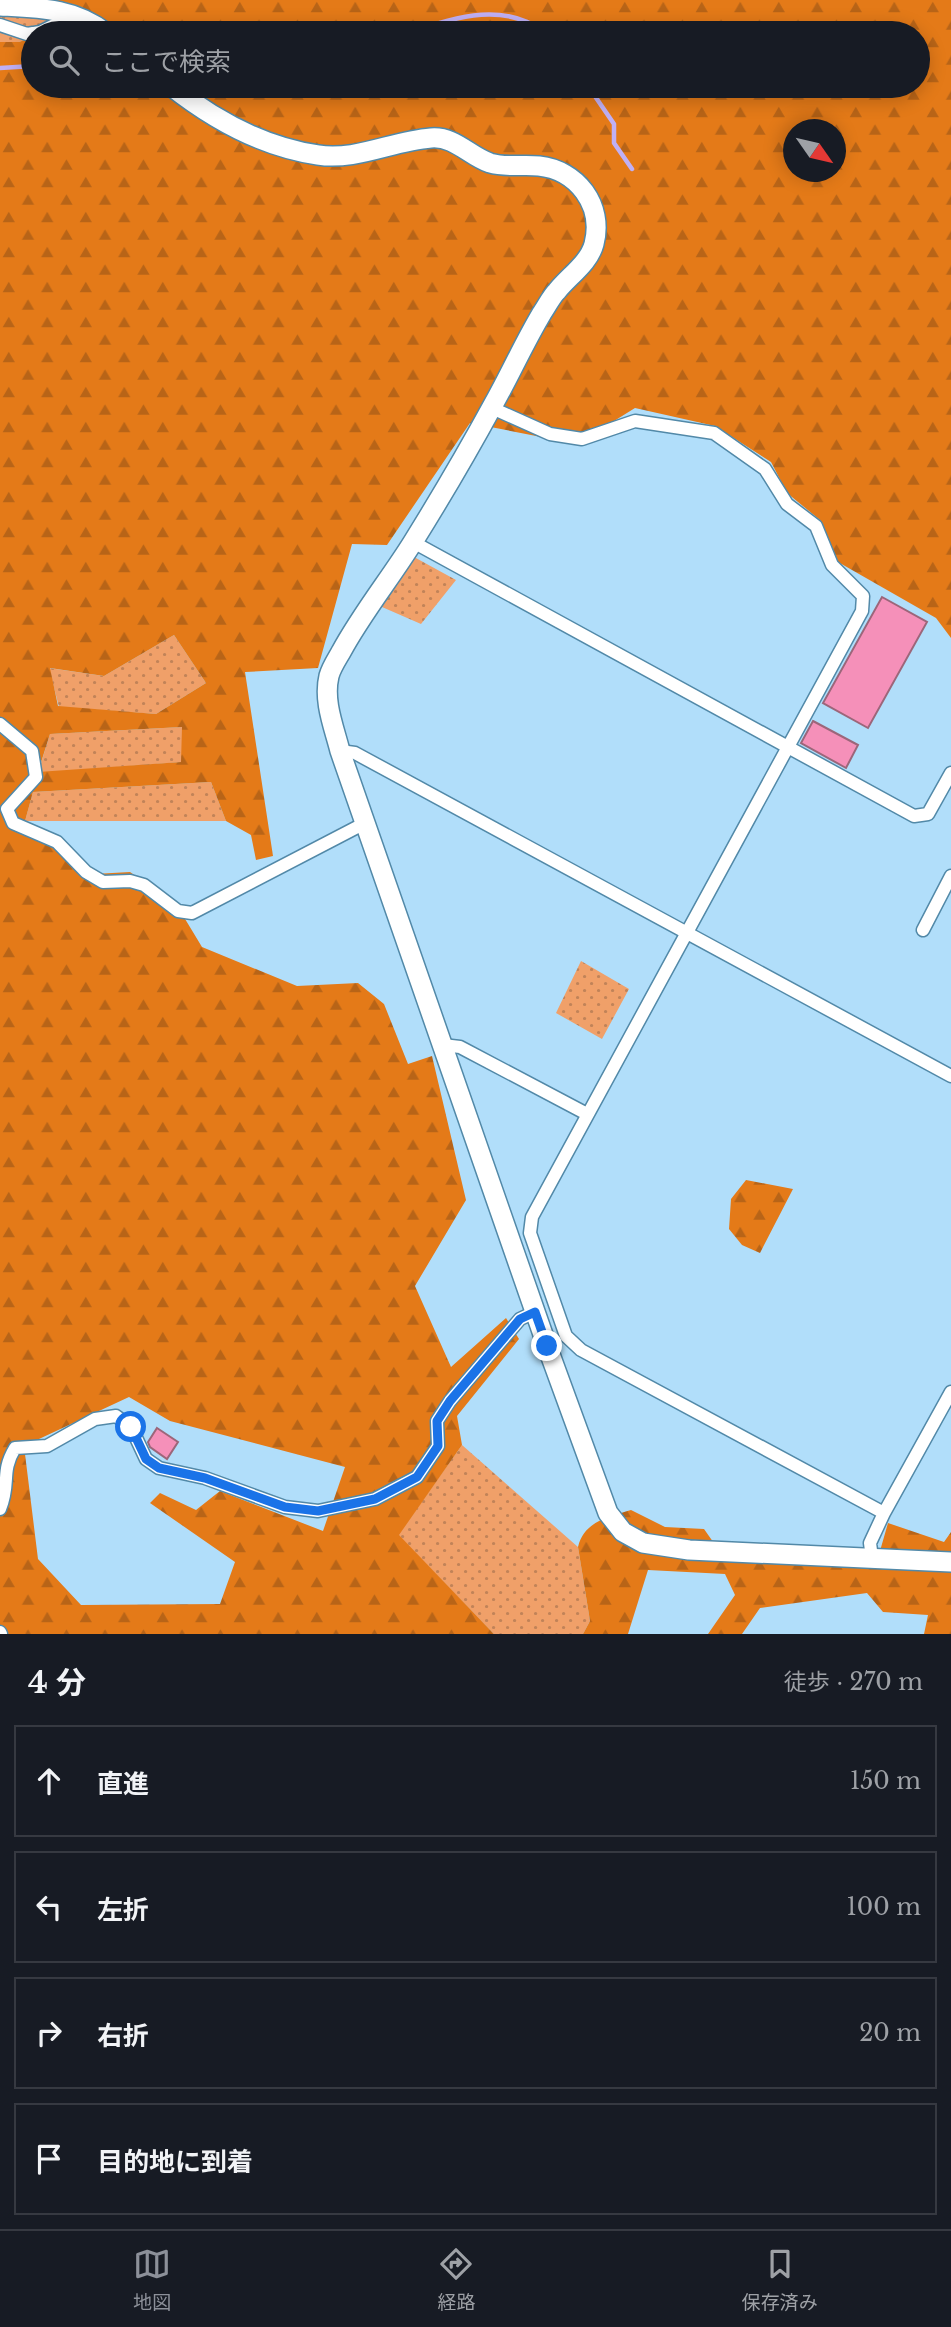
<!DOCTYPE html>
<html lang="ja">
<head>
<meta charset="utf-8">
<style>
	:root { --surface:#171b24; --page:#20242c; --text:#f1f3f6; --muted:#9ea1a6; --line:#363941; --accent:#8c9099 }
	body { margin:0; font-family:"Libre Baskerville","Noto Sans JP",serif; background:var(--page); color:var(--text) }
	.compass { position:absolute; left:783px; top:119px; width:63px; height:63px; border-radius:50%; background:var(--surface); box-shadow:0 4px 18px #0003; rotate:124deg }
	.stop { position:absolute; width:21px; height:21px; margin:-16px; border:5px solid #1a73e8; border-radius:50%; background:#fff }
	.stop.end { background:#1a73e8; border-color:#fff; box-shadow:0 2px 7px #0008 }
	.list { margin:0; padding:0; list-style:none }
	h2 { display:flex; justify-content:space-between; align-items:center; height:91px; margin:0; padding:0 28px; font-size:30px }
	h2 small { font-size:23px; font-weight:400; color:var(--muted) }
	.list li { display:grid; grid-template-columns:46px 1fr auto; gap:21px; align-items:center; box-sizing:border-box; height:112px; margin:0 14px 14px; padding:0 14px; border:2px solid var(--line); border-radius:0px }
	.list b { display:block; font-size:26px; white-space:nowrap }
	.list em { font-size:23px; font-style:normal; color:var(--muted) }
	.icon { flex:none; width:38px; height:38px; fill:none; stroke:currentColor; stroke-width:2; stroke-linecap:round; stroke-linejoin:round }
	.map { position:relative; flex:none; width:951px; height:1634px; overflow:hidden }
	.search { position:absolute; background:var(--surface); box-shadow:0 4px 18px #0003; left:21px; right:21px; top:21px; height:77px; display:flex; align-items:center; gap:18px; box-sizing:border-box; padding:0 24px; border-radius:38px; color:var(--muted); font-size:26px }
	.sheet { height:595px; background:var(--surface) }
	nav { display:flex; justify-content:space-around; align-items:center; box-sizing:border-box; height:98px; border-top:2px solid var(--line); background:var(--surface); font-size:19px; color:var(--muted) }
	nav a { display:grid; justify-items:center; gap:4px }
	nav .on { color:var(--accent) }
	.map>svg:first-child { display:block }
	.grass { fill:url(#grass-dots) }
	.forest { fill:url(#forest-firs); fill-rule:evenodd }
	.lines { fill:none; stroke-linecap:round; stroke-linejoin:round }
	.stream { stroke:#c0b0f5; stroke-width:4.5 }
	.building { fill:#f590b9; stroke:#9c667a; stroke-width:2 }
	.street-casing { stroke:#5289a8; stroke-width:15 }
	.secondary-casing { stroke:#5289a8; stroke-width:22 }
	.street { stroke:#fff; stroke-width:12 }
	.secondary { stroke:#fff; stroke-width:19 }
	.route { stroke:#1a73e8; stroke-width:9 }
</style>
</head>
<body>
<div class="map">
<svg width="951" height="1634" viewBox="0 0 951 1634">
	<defs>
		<pattern id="grass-dots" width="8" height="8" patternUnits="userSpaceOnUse" patternTransform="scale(1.75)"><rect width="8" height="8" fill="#f0a069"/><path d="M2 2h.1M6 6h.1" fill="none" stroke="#c18358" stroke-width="1.8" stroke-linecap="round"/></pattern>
		<pattern id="forest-firs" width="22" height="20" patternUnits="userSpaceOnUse" patternTransform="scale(1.75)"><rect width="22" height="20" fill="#e47a18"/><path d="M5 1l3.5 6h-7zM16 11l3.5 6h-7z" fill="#b86417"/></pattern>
	</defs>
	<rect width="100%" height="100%" fill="#b1defa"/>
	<path class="grass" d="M0,0L73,5L75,22L19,42H0Z
		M414,557L456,580L421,624L382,607Z
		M174,635L206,683L156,714L59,707L49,668L104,676Z
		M182,727V762L38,773L50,734Z
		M211,782L226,821H25L33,792Z
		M581,961L629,989L602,1039L556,1013Z
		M462,1445L578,1547L590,1621L583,1634H494L398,1535Z"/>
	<path class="forest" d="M11,0H951V638L936,618L838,562L820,520L787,493L771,462L715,426L635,408L577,444L470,423L387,545L352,544L318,668L245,672L273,856L256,860L251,835L226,821L211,782L33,792L25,821L94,874L130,872L176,904L202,947L297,986L358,983L384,1004L408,1064L432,1056L466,1200L415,1286L451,1367L506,1318L519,1339L457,1416L462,1445L399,1535L494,1634H0V42H19L33,37V86H918V33H44L75,22L73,5ZM794,130H836V172H794ZM174,635L206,683L156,714L58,706L50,668L104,676ZM182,727L181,762L38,772L50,734ZM129,1397L170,1421L345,1467L323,1531L220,1491L196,1510L160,1493L150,1503L235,1562L220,1604L81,1605L38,1559L24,1446Z
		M746,1180L793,1189L760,1253L742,1245L729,1229L731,1199Z
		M631,1510L665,1527L704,1529L723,1556L876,1565L888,1523L944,1542L951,1532V1634H924L928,1615L883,1612L867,1593L760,1608L742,1634H708L735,1595L725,1574L648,1570L628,1634H583L590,1621L578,1547C584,1521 609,1517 631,1510Z"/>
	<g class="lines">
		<path class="stream" d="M121,29L131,28L146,33
			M407,33C454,18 502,0 546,33
			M0,68L33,66
			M588,86L614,124V143L632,169"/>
	</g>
	<path class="building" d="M882,597L927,622L868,728L823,703Z
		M813,721L858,745L846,768L801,743Z
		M157,1428L178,1442L167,1459L150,1447L148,1442Z"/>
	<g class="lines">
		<g class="street-casing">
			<path id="street" d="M0,25L27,34L33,33
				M34,33L40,32L74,15
				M492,408L550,434L582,439L635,421L714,433L765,469L787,504L816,526L832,565L863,596L862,611L532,1217L530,1233L566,1336L581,1350L884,1513
				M413,542L914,816L928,814L951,773
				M0,724L32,751L36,777L7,809L13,823L57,842L86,872L103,882L130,881L144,885L178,911L192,913L367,822
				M340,751L355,753L951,1076
				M923,930L951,876
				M443,1045L460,1047L587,1114
				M0,1509C11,1482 0,1473 15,1448L47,1446L95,1419L116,1416L131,1427L146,1459L159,1468L205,1478L285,1507L318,1511L375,1499L417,1477L438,1446L437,1421L450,1401L520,1319L535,1312
				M872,1558L870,1543L884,1513L951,1392
				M0,1632L1,1634"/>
		</g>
		<g class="secondary-casing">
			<path id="secondary" d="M0,6C39,8 74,8 106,33
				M171,86C214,120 263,147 318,155C356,161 392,141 431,138C455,136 469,156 490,163C507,168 522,164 539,166C577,170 604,205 594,244C589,263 569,276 557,291C551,297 547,306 542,313C524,343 510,375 493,405C468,451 441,497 413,542C390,579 362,613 341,652C337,659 331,668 329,676C323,701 334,727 340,751L547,1346L608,1513L623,1532L643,1543L689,1550L951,1562"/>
		</g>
		<use href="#street" class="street"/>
		<use href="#secondary" class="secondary"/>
	</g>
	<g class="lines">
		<path class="route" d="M131,1427L146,1459L159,1468L205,1478L285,1507L318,1511L375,1499L417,1477L438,1446L437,1421L450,1401L520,1319L535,1312L547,1346"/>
	</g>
</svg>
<svg class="compass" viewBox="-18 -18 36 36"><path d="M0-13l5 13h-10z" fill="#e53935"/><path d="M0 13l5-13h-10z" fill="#9ea1a6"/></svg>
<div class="stop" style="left:131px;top:1427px"></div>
<div class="stop end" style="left:547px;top:1346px"></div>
<div class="search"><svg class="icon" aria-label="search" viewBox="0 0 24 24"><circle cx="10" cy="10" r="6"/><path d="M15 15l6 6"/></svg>ここで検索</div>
</div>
<section class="sheet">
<h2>4 分<small>徒歩 · 270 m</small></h2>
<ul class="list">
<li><svg class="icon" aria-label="ahead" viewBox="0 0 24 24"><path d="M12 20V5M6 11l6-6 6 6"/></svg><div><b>直進</b></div><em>150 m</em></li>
<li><svg class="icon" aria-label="left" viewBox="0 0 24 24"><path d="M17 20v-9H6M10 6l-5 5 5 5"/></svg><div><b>左折</b></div><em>100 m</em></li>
<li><svg class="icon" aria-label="right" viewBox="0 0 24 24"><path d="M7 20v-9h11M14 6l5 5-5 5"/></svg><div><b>右折</b></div><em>20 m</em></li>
<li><svg class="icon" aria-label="arrive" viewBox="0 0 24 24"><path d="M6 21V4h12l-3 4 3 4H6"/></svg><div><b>目的地に到着</b></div></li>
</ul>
</section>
<nav>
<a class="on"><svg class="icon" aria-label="map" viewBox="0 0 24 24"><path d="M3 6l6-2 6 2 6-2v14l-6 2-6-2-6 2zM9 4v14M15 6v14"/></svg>地図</a>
<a><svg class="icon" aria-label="directions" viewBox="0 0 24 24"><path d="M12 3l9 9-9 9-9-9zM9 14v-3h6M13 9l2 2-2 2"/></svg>経路</a>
<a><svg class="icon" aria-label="saved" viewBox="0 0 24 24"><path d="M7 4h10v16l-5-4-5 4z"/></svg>保存済み</a>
</nav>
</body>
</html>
